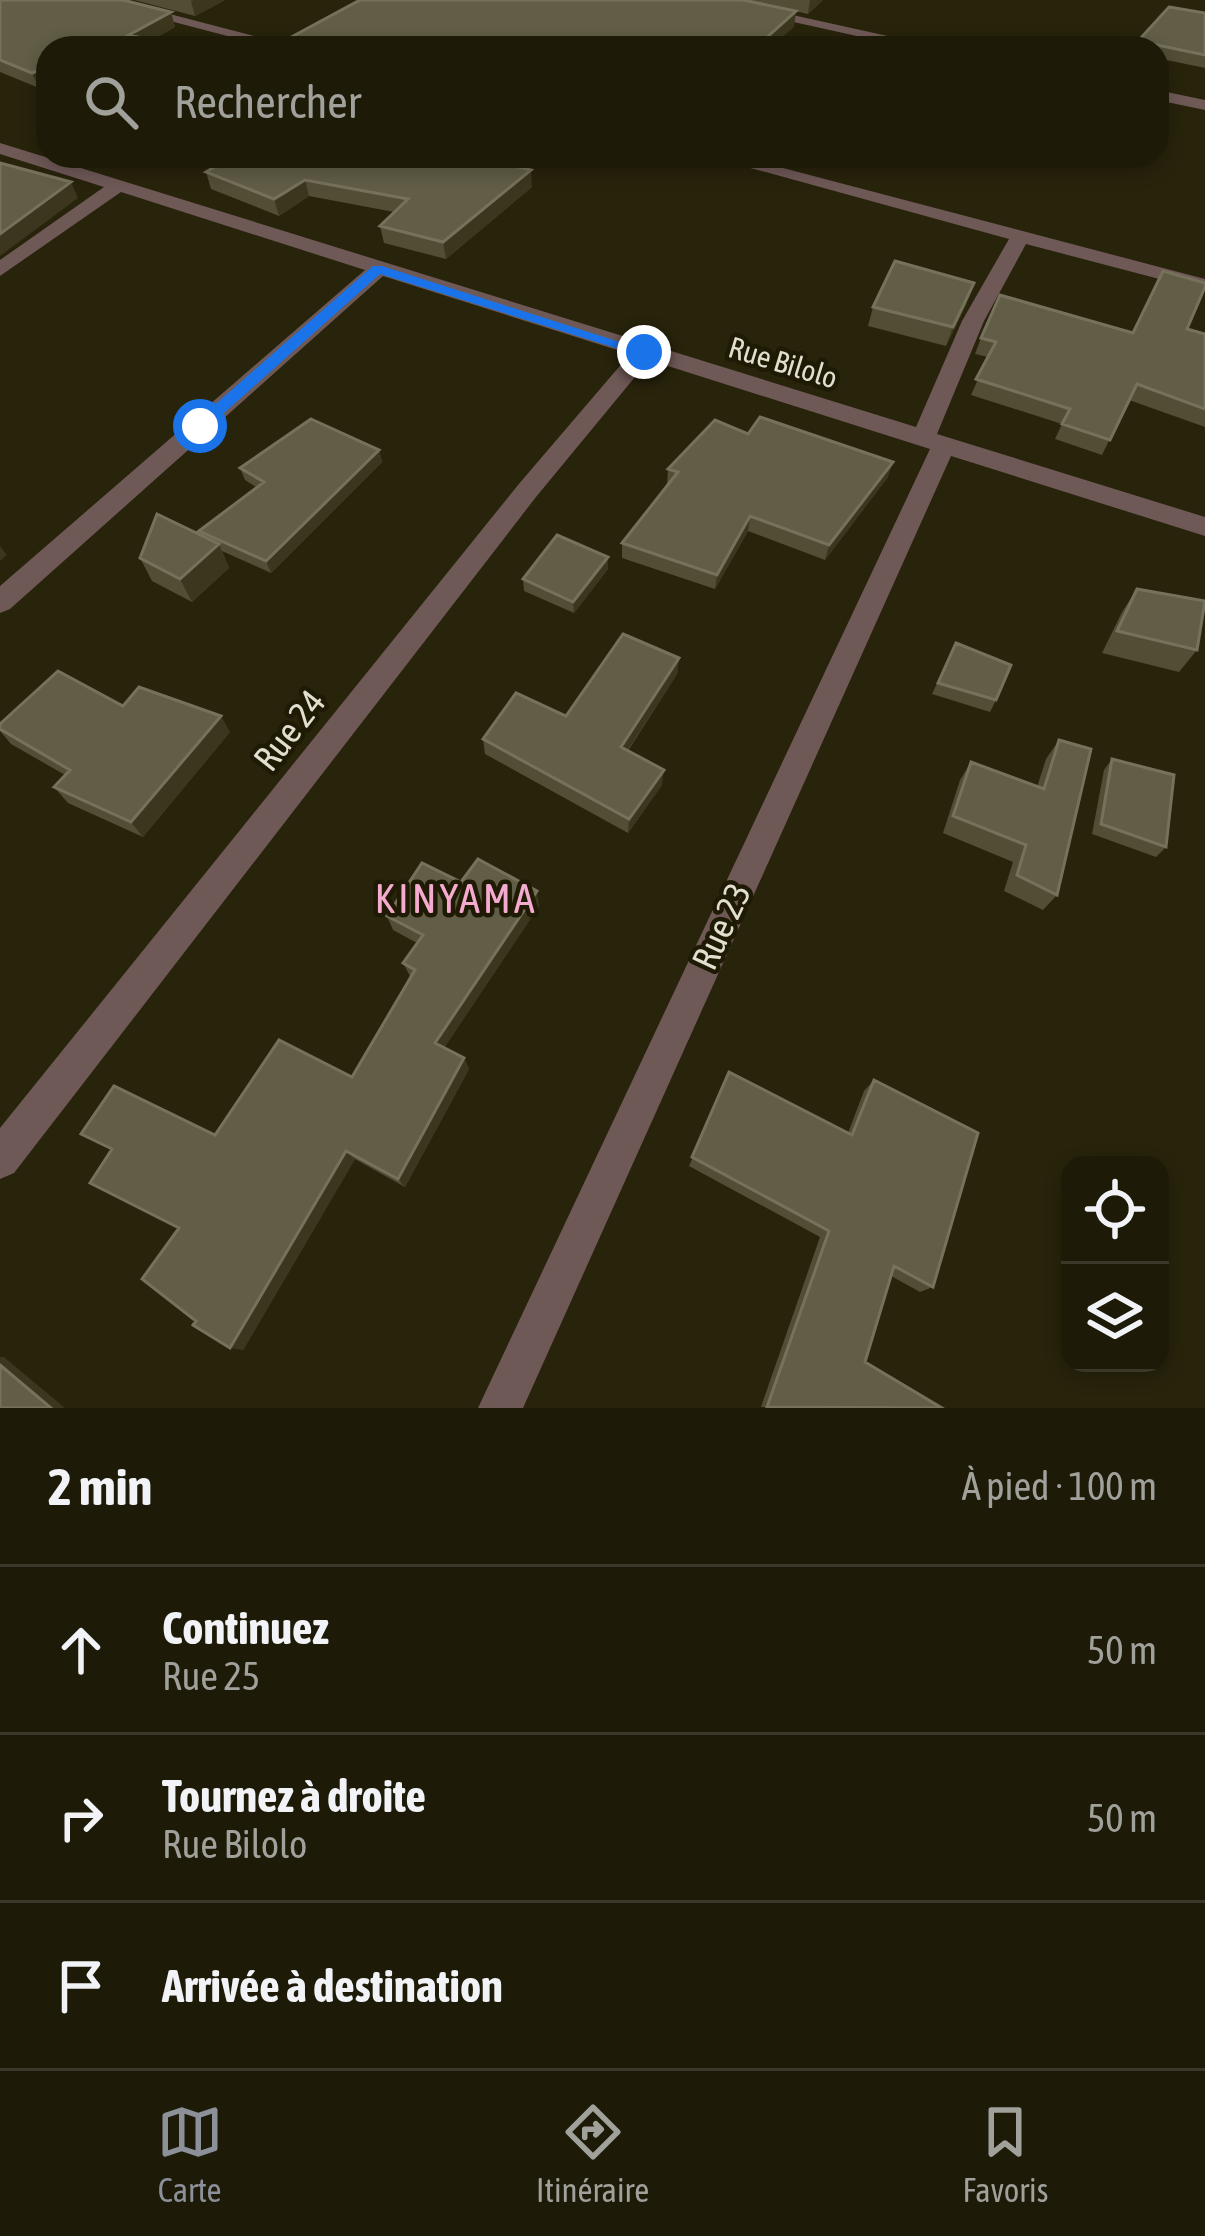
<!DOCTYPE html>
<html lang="fr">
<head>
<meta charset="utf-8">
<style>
	:root { --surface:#1e1a08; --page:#2b2716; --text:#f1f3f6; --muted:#a1a19c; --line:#3c3829; --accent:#8c9099 }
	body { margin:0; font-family:"Asap Condensed",sans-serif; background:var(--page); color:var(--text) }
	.controls { position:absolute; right:36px; bottom:36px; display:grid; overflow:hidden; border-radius:24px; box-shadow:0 6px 18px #0003 }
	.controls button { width:108px; height:108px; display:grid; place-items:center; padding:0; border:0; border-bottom:3px solid var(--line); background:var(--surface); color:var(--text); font:60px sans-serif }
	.stop { position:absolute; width:36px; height:36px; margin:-27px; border:9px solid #1a73e8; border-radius:50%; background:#fff }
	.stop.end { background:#1a73e8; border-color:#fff; box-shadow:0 3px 12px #0008 }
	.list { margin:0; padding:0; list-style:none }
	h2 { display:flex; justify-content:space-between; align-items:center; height:156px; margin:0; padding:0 48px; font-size:51px }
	h2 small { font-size:39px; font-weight:400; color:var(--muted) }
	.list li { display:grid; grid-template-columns:78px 1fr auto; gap:36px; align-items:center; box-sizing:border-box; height:168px; padding:0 48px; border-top:3px solid var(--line) }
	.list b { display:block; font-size:45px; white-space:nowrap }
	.list p { margin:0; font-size:39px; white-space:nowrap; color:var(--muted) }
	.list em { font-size:39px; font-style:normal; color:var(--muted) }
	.icon { flex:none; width:66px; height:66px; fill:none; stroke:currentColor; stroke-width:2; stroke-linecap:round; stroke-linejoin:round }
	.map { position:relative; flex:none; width:1205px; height:1408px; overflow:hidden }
	.search { position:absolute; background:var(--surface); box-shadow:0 6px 18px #0003; left:36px; right:36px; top:36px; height:132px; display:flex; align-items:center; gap:30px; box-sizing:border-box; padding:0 42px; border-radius:36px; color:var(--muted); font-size:45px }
	.sheet { height:660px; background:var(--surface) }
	nav { display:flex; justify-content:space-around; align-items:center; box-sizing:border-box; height:168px; border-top:3px solid var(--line); background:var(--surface); font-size:33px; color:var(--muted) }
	nav a { display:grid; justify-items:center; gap:6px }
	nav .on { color:var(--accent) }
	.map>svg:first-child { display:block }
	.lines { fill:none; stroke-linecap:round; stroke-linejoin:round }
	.minor { fill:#6f5957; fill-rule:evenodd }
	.wall { fill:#524d35 }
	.shaded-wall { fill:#3b361d }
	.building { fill:#615d46; stroke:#76715b; stroke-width:3 }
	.route { fill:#1a73e8 }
	.labels { text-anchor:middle; stroke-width:9; stroke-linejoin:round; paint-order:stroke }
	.far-street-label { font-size:30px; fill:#e2dfd1; stroke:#1f1a03 }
	.street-label { font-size:36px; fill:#e2dfd1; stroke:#1f1a03 }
	.quarter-label { font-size:42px; letter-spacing:3px; fill:#f5aacf; stroke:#1f1a03 }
</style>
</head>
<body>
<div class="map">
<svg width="1205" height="1408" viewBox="0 0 1205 1408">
	<rect width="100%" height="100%" fill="#28230b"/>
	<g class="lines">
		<path class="minor" d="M90,0H116L300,48H273Z
			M694,0H724L942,48H911Z
			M1157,90L1205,100V110L1157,100Z
			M0,143L916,427L962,321L1009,239L707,156H737L1205,279V291L1026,244L984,321L937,434L1205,517V536L951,456L523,1408H478L930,449L649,360L536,497L14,1173L0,1179V1128L518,485L630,354L383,276L10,609L0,613V586L365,270L121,192L0,276V260L104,187L0,154Z"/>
	</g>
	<path class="wall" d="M0,0L171,12L175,27L152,40L48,48V86L39,88L0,72Z
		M134,0H225L195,16Z
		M745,0H823L808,14Z
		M1205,13V68L1157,58V48H1135L1138,41Z
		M482,156L480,158L532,187L446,259L384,243L380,226L394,212L309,196L279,216L211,189L206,172Z
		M967,303L946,346L868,326L873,307Z
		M1187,329L1205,334V427L1129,400L1102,455L1055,439L1062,424L971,395L988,357L975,354L981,338Z
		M748,434L888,477L825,560L748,531L715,589L622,558V543L669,485L667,484L668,469Z
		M379,450L382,462L271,573L222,551L229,568L192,602L152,581L140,558L200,535L199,531L256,487L245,480L240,468Z
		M608,569L574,613L524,591L523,579Z
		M1137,589L1197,650L1179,672L1102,653L1122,612Z
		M956,643L996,700L990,712L932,694Z
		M679,658L677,674L628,751L662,785L628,833L485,754L483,739L566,716Z
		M123,706L230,732L143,837L68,803L54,787L65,775L11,744L0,731V724Z
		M1059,740L1057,895L1043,910L1004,891L1013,862L943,833L960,780L971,762L1037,787L1046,759Z
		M1112,759L1166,847L1156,857L1092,834L1104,770Z
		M461,882L539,906L444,1048L464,1058L469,1069L405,1187L355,1159L243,1350L196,1321L179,1228L215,1135L352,1077L411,978L403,963L417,943L393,930L387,916Z
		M729,1072L848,1133L864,1091L874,1080L933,1287L920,1292L891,1276L865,1362L942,1408L761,1407L820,1237L689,1166Z"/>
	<path class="shaded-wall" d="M194,0H225L195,16L191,1Z
		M810,0H823L808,14Z
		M796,11L794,27L770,48H755Z
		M171,12L175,27L137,48L129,35Z
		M39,70L45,85L39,88L32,73Z
		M531,170L532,187L446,259L443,242Z
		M305,180L309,196L279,216L274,199Z
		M71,182L78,198L0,256V234Z
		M974,283L967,303L946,346L953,327Z
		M379,450L382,462L271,573L266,561Z
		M893,462L888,477L825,560L829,545Z
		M750,516L748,531L715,589L717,575Z
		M219,544L229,568L192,602L180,579Z
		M0,546L7,555L0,561Z
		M608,557V569L574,613L573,602Z
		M679,658L677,674L620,762L621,747Z
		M221,716L230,732L143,837L131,822Z
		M664,770L662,785L628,833L629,819Z
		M537,891L539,906L440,1054L435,1043Z
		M464,1058L469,1069L405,1187L398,1179Z
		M346,1151L355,1159L243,1350L230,1348Z
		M0,1357H4L65,1408H51L0,1365Z"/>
	<path class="building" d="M0,0H123L171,12L129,35L186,48H48V72L39,70L32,73L0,60Z
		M360,0H743L796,11L755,48H757H271Z
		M1169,7L1205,13V55L1138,41Z
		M233,156H473L531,170L443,242L380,226L408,199L305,180L274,199L206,172Z
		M0,163L71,182L0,234Z
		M895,261L974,283L953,327L873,307Z
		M1163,271L1205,283V287L1187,329L1205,334V409L1137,384L1110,440L1062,424L1070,409L976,379L996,342L981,338L1000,295L1133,333Z
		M760,417L893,462L829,545L750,516L717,575L622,543L678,472L668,469L715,420L748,434Z
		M311,419L379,450L266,561L199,531L264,482L240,468Z
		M157,514L219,544L180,579L140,558Z
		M557,535L608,557L573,602L523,579Z
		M1137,589L1205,601L1197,650L1117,631Z
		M623,634L679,658L621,747L664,770L629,819L483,739L516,693L566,716Z
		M956,643L1011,665L996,700L938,683Z
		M58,671L123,706L139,687L221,716L131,822L54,787L70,770L0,729V724Z
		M1059,740L1091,749L1057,895L1017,875L1026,845L953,816L971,762L1044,789Z
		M1112,759L1174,775L1166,847L1101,824Z
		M478,859L537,891L435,1043L464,1058L398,1179L346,1151L230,1348L193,1325L196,1321L142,1279L179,1228L90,1183L112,1149L81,1134L114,1086L215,1135L279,1040L352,1077L415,970L403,963L423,935L387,916L422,863L461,882Z
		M729,1072L852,1135L874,1080L978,1133L933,1287L894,1266L865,1362L942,1408L767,1407L829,1231L692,1157Z
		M0,1365L51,1408H0Z"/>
	<path class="route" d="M373,266H382L651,352L638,355L380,274L205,430H194V423Z"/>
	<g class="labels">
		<g class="far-street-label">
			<text transform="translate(783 363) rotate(17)" y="10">Rue Bilolo</text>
		</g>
		<g class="street-label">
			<text transform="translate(289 730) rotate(-52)" y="13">Rue 24</text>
			<text transform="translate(721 926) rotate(-65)" y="13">Rue 23</text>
		</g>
		<g class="quarter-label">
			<text x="456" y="913">KINYAMA</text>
		</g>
	</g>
</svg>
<div class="controls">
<button><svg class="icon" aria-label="locate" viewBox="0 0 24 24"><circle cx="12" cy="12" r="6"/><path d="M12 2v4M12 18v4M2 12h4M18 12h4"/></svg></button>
<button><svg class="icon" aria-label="layers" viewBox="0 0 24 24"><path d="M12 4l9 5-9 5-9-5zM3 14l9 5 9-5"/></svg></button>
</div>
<div class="stop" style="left:200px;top:426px"></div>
<div class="stop end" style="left:644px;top:352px"></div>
<div class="search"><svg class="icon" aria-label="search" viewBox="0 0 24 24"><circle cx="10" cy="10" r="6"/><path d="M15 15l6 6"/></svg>Rechercher</div>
</div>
<section class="sheet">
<h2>2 min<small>À pied · 100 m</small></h2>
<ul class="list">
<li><svg class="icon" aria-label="ahead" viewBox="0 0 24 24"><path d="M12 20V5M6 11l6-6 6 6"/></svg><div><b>Continuez</b><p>Rue 25</p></div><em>50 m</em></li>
<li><svg class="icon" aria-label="right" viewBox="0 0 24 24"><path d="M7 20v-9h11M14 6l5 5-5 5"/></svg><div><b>Tournez à droite</b><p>Rue Bilolo</p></div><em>50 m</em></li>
<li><svg class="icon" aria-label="arrive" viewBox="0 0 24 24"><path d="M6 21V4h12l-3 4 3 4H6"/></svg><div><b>Arrivée à destination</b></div></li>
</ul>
</section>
<nav>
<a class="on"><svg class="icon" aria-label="map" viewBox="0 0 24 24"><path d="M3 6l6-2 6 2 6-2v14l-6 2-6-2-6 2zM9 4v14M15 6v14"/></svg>Carte</a>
<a><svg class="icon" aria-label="directions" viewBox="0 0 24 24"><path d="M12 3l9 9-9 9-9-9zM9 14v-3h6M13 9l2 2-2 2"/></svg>Itinéraire</a>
<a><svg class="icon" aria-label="saved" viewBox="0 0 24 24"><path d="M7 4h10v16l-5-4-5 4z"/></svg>Favoris</a>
</nav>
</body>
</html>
